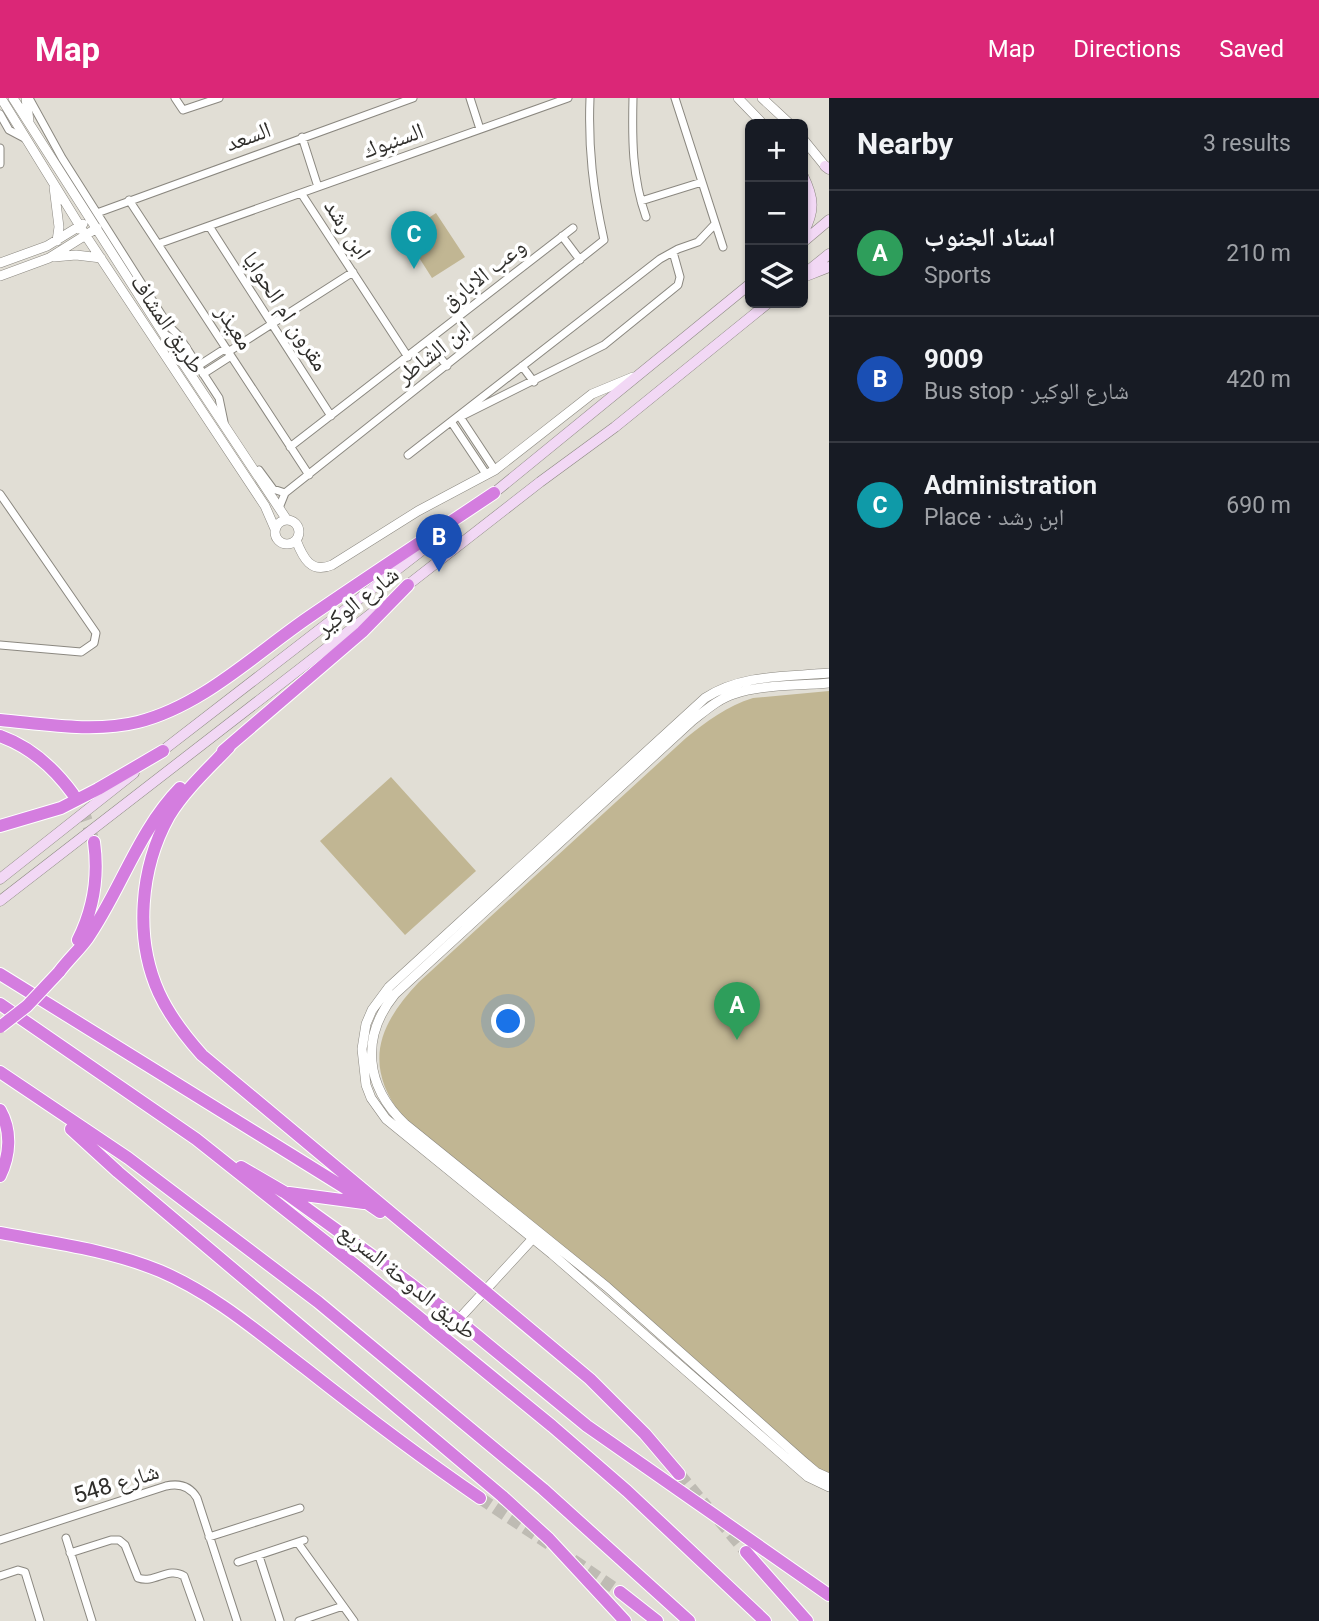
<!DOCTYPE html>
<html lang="en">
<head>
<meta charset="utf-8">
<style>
	:root { --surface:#171b24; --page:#242831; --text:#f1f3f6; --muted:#9ea1a6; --line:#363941; --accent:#db2777 }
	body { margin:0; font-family:Roboto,"Noto Naskh Arabic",sans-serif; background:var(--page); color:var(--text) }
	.controls { position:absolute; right:21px; top:21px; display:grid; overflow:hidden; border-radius:10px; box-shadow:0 2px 5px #0004 }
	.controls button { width:63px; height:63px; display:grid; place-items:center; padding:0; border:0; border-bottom:2px solid var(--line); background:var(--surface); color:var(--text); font:35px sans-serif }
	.you { position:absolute; left:509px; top:924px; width:24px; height:24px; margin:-18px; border:5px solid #fff; border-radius:50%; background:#1a73e8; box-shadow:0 0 0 10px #1a73e833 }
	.badge { display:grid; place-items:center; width:46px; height:46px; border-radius:50%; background:var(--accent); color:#fff; font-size:23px; font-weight:700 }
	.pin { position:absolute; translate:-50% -58px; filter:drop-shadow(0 2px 4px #0008) }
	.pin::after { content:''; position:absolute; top:37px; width:24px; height:21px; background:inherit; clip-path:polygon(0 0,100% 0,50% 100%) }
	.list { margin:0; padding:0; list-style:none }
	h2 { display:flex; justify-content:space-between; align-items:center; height:91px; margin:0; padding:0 28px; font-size:30px }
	h2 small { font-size:23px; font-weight:400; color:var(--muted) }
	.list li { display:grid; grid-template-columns:46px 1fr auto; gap:21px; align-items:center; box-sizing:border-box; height:126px; padding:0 28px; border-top:2px solid var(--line) }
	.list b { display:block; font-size:26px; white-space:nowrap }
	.list p { margin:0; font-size:23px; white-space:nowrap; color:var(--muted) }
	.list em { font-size:23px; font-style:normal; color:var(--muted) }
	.icon { flex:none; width:38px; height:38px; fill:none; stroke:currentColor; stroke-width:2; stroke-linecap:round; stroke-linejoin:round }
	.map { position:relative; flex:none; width:829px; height:1523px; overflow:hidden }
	header { display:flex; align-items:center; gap:42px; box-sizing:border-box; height:98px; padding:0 35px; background:var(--accent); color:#fff }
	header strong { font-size:33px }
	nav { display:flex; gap:38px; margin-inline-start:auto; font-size:24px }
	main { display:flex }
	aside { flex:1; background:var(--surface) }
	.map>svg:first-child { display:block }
	.green { fill:#c1b693 }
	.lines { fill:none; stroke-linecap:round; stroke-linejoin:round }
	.motorway-tunnel { stroke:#bebbb3; stroke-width:12; stroke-dasharray:12 6; stroke-linecap:butt }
	.minor-casing { stroke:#8b8880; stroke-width:9 }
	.tertiary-casing { stroke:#8b8880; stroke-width:10 }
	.secondary-casing { stroke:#8b8880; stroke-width:11 }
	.motorway-casing { stroke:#fff; stroke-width:14 }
	.minor { stroke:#fff; stroke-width:7 }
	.tertiary { stroke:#fff; stroke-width:9 }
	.secondary { stroke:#f2d8f5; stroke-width:10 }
	.motorway { stroke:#d47ddf; stroke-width:12 }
	.motorway-bridge-casing { stroke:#fff; stroke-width:14; stroke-linecap:butt }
	.motorway-bridge { stroke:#d47ddf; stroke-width:12 }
	.labels { text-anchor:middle; stroke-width:7; stroke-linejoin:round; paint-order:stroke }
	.street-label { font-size:23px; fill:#302f2c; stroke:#fff }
</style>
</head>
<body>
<header>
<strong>Map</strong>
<nav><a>Map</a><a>Directions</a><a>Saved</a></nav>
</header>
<main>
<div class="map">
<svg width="829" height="1523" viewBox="0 0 829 1523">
	<rect width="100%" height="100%" fill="#e1ded5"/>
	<path class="green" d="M436,115L465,159L432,180L404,136Z
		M829,593V1376L817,1371L402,1018C363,967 378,927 419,884L686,640C707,623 727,608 753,600Z
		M391,679L476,773L405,837L320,743Z"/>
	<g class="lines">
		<path class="motorway-tunnel" d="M73,696L83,712L94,744
			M679,1376L707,1409
			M480,1400L549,1446
			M719,1422L746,1454
			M573,1462L620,1494"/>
		<g class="minor-casing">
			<path id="minor" d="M29,0L62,60L168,227L178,237L219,300L224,324
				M175,0L183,12L219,0
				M470,0L480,31
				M633,0C632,40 632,80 646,119
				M675,0L723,149
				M0,16L9,32L26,41
				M302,39L318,89
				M0,50V66
				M301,95L408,259
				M129,102L309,377
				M641,103L702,84
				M97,115L413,0
				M209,128L331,318
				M562,138L580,162
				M158,146L568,0
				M427,243L447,268
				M228,254L353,174
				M198,268L226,250
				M522,268L534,284
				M203,276L231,258
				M452,325L486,376
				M290,349L573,130
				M408,357L660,161L678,151L698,144L715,126
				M259,372L273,391L285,395
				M495,372L460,319L604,247L678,187L680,179L673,154
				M0,396L96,535L94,545L81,554L0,547
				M279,410L285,395L604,142C593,92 588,51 590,0
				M209,1439L300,1410
				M66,1440L92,1523
				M0,1442L166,1388C179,1385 190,1388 197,1400L237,1523
				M298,1445L354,1523
				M70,1455L111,1442H119L125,1447L138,1480C155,1486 168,1468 184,1478L200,1523
				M259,1458L280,1523
				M238,1464L304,1442
				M0,1478L18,1472L25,1474L40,1523
				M299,1523L343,1508"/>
		</g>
		<g class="tertiary-casing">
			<path id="tertiary" d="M1,0L86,138L265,408L275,431
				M13,0L165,238L287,422
				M26,0L29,23
				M738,0L763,26
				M762,0L790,26
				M803,41L825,68
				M54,89L59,129L57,143
				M54,159L76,157L101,160
				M0,165L47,148L83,126
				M0,178L49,160L97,130
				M166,238L186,250
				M275 434a12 12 0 1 1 24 0a12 12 0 1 1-24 0Z
				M296,442C303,460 311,476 332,467L418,413L495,372L592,296L633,279
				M829,575C786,579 742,576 705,600L389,889L372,912L366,926L362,951L366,987L371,1000L386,1021L552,1156L808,1379L829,1389
				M829,585C798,588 763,586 734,596C718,601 705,613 692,623L395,896C360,939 365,988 405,1026L607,1189L802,1362L816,1374L829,1380
				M458,1222L537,1136"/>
		</g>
		<g class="secondary-casing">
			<path id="secondary" d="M825,68L829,71
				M803,78C814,100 815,113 803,135
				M803,144L829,122
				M803,177L829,156
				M806,178L829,169
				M489,399L750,186
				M404,490L540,384L615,329L768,205
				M157,657L447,433
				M0,781L134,675
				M0,803L381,508"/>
		</g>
		<g class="motorway-casing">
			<path id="motorway" d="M0,622C44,626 94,635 138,624C202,608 255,556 309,519C370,477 433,436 494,395
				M0,638C31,649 54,670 73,696
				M229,649C208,671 185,692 169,718C140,770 134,840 159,895C170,919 185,938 202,957L590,1281L645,1336L679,1376
				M223,653L362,534L408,487
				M0,728L61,710L98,691L163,653
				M78,842C94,810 99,779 94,744
				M59,874C68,862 79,852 87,841C121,792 138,733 180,690
				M0,876L345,1090L380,1114
				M0,906L196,1041L360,1171L552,1328L627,1393L765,1523
				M0,974L128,1060L318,1204L543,1391L689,1523
				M0,1012C12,1033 10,1057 0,1078
				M71,1031L118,1074L502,1398L549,1441L625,1523
				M241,1069L284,1094L395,1174L458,1222L587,1328L829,1497
				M289,1095L364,1105
				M0,1135C54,1145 109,1152 160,1173C214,1196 259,1235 305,1270C362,1315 420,1359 480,1400
				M746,1454L807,1523
				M620,1494L657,1523"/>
		</g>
		<use href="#minor" class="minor"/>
		<use href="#tertiary" class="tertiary"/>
		<use href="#secondary" class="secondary"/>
		<use href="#motorway" class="motorway"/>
		<g class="motorway-bridge-casing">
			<path id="motorway-bridge" d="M0,929L27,908L59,874"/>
		</g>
		<use href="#motorway-bridge" class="motorway-bridge"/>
	</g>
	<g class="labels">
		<g class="street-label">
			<text transform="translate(248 38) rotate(-20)" y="8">السعد</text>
			<text transform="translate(393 42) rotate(-20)" y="8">السنبوك</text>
			<text transform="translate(348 131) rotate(57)" y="8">ابن رشد</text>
			<text transform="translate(483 176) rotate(-38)" y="8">وعب الابارق</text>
			<text transform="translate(286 213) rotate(57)" y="8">مقرون ام الحوايا</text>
			<text transform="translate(168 226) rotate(56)" y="8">طريق المشاف</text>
			<text transform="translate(235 229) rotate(57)" y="8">معيذر</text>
			<text transform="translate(433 254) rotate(-38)" y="8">ابن الشاطر</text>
			<text transform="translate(357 503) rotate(-38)" y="8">شارع الوكير</text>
			<text transform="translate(408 1183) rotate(39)" y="8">طريق الدوحة السريع</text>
			<text transform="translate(116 1385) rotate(-17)" y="8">شارع 548</text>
		</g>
	</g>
</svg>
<div class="controls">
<button>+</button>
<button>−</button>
<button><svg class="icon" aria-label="layers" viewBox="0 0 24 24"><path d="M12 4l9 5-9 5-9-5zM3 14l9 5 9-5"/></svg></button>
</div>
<div class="you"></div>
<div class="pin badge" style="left:737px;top:942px;background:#2e9e5b">A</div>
<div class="pin badge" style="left:439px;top:474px;background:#1a4fb4">B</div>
<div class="pin badge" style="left:414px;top:171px;background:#0f9aa8">C</div>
</div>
<aside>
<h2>Nearby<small>3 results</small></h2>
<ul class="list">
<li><span class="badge" style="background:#2e9e5b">A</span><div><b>استاد الجنوب</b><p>Sports</p></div><em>210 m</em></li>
<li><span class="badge" style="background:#1a4fb4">B</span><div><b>9009</b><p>Bus stop · شارع الوكير</p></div><em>420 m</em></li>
<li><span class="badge" style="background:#0f9aa8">C</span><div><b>Administration</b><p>Place · ابن رشد</p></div><em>690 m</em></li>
</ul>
</aside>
</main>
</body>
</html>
